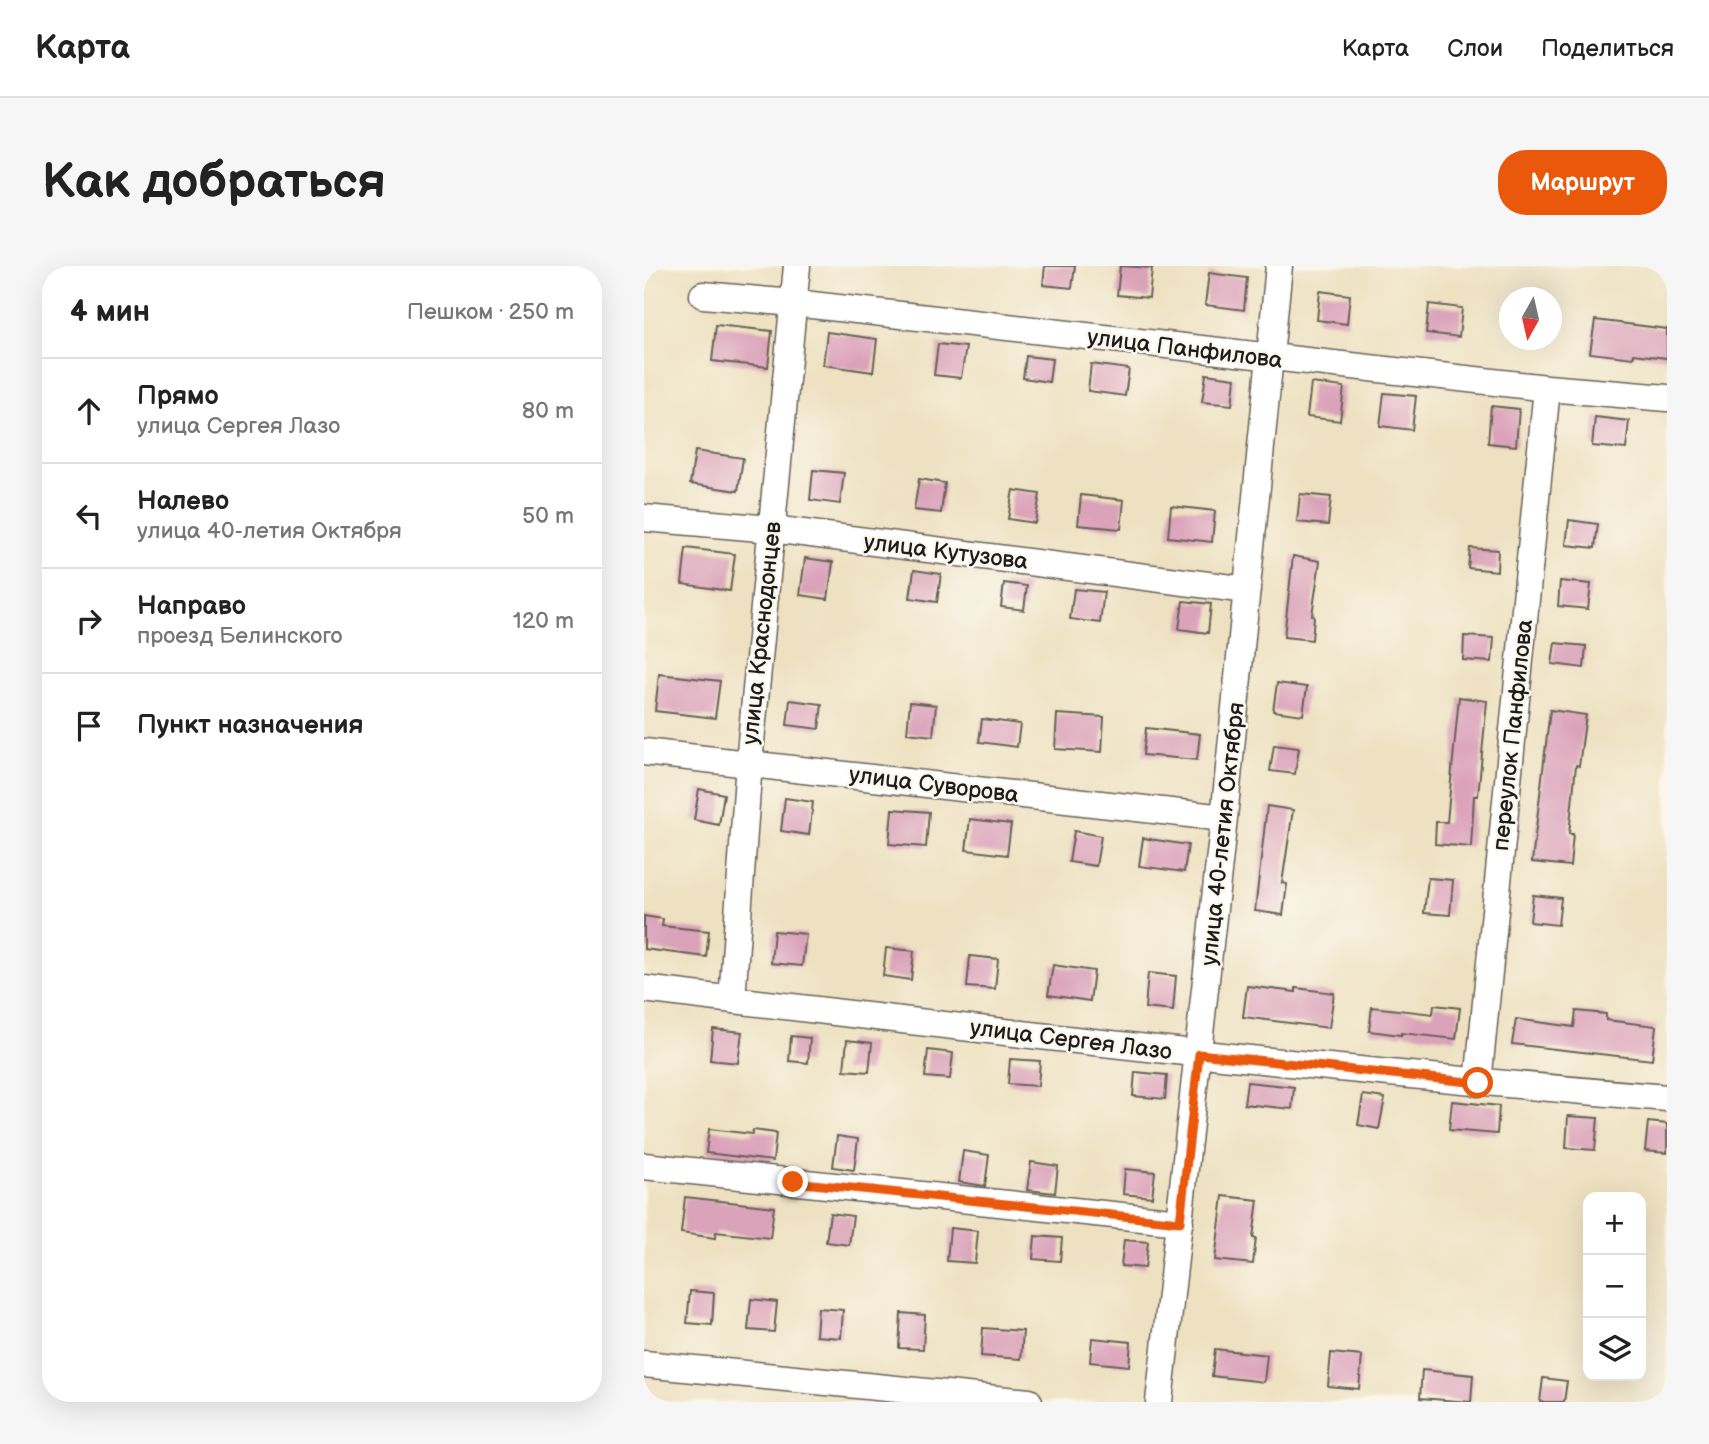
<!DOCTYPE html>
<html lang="ru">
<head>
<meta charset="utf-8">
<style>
	:root { --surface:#fff; --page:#f6f6f6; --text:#222; --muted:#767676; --line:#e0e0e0; --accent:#ea580c }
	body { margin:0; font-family:"Balsamiq Sans",sans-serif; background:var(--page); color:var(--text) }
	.controls { position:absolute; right:21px; bottom:21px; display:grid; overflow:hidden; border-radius:14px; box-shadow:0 7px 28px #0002 }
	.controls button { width:63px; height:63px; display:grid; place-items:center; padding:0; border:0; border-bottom:2px solid var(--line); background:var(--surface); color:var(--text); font:35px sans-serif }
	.compass { position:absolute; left:855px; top:21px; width:63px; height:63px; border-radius:50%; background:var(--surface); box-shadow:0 7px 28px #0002; rotate:188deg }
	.stop { position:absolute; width:21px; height:21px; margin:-16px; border:5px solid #ea580c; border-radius:50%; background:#fff }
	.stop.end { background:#ea580c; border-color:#fff; box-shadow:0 2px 7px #0008 }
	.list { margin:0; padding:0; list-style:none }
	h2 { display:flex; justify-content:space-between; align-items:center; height:91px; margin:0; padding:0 28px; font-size:30px }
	h2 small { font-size:23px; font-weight:400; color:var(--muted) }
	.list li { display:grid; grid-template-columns:46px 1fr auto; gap:21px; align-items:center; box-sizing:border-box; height:105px; padding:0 28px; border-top:2px solid var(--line) }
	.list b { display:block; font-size:26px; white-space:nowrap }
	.list p { margin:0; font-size:23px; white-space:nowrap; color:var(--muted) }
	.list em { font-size:23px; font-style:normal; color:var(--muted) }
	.icon { flex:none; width:38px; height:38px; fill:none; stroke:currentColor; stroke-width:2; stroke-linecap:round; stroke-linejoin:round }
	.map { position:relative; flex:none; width:1023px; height:1136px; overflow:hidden; border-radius:28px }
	header { display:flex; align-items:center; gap:42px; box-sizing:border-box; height:98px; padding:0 35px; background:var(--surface); border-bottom:2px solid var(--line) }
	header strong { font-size:33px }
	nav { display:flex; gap:38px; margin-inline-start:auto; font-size:24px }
	.intro { display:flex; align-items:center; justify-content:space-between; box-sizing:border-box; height:168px; padding:0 42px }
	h1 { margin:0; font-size:49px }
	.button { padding:18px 32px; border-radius:28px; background:var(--accent); color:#fff; font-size:24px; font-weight:700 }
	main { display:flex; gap:42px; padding:0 42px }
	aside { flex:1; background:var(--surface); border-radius:28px; box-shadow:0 7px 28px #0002 }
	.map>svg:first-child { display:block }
	.building { fill:#dba3ba }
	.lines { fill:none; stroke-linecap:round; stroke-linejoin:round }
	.street-casing { stroke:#666156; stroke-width:29 }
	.street { stroke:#fff; stroke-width:26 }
	.route { stroke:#ea580c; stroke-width:9 }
	.labels { text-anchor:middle; stroke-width:5; stroke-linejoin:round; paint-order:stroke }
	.street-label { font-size:23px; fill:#1c1c1c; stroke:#fbf7ec }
</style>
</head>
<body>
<header>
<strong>Карта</strong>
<nav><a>Карта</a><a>Слои</a><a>Поделиться</a></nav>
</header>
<div class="intro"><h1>Как добраться</h1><a class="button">Маршрут</a></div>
<main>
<aside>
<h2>4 мин<small>Пешком · 250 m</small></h2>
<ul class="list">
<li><svg class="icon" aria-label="ahead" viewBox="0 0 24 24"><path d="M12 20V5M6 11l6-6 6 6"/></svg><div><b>Прямо</b><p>улица Сергея Лазо</p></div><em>80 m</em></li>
<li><svg class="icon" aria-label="left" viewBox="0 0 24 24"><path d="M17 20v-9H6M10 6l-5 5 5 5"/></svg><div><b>Налево</b><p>улица 40-летия Октября</p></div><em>50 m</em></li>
<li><svg class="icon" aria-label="right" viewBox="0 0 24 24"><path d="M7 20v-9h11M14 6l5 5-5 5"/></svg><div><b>Направо</b><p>проезд Белинского</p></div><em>120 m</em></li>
<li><svg class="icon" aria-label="arrive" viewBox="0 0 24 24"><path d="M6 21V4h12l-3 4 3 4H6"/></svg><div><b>Пункт назначения</b></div></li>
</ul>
</aside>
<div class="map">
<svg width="1023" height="1136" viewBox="0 0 1023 1136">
	<rect width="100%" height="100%" fill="#fbf7ec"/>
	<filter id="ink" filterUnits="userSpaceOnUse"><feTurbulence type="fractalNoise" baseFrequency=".0143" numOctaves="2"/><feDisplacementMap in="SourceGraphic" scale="14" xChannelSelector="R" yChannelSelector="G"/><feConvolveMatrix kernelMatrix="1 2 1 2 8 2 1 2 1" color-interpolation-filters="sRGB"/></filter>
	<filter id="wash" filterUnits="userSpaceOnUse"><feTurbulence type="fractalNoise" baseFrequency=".00686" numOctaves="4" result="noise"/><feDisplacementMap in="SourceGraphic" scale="28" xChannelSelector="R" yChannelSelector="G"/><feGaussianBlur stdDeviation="1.57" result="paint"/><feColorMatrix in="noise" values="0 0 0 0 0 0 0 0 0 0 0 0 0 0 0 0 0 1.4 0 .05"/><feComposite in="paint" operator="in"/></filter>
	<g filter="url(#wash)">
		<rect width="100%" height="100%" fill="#eee1c1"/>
		<g id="blocks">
			<path class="building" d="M401,0H431L428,22L399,19Z
				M476,0L508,2L505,32L473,29Z
				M565,7L603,12L600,44L561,39Z
				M676,25L706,29L703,58L673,54Z
				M785,38L818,42L815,71L782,67Z
				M951,54L1023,63V92L990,88L989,92L946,87Z
				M72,59L128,65L124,101L68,95Z
				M183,66L233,73L229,106L179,99Z
				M294,78L322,81L317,112L290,109Z
				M382,90L408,93L405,116L379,112Z
				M447,98L485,103L481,130L444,125Z
				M562,108L591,112L588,139L558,136Z
				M667,117L700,121L696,155L663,151Z
				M740,127L772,130L768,164L736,160Z
				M847,140L875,143L872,180L844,177Z
				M951,151L985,155L982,183L948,180Z
				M51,185L99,192L94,225L46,218Z
				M169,204L200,207L196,238L166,234Z
				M275,213L301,217L297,247L270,244Z
				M369,224L396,228L391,257L364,253Z
				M656,228L687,231L684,259L653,256Z
				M437,229L480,234L477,263L434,259Z
				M527,240L571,245L568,276L524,271Z
				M925,254L954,258L951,282L922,279Z
				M42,282L91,288L86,325L38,318Z
				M826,282L854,284L853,305L824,302Z
				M649,290L676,295L668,349L670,350L668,374L640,371Z
				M161,292L189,296L184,333L156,329Z
				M270,304L297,308L293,336L266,332Z
				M916,315L947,318L944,343L914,340Z
				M360,317L383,320L380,344L357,341Z
				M430,323L460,326L456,357L426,353Z
				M539,335L567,338L564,367L535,363Z
				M820,370L850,372L848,396L819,394Z
				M911,377L942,380L940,402L908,398Z
				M15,408L76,415L71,452L11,445Z
				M633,417L663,421L659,449L629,445Z
				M815,431L843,435L834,530H830L827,581L791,578L792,556H803Z
				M146,434L178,438L175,463L143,459Z
				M266,436L292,439L289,470L263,467Z
				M906,444L942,449L935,500L932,499L925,568H929L926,600L888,596Z
				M413,448L460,451L458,486L411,483Z
				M338,453L376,458L373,481L335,476Z
				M502,462L556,468L553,494L499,489Z
				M630,479L655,482L651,508L626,505Z
				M55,523L80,528L75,559L50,554Z
				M141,532L169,536L165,569L137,565Z
				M623,540L649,544L638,617L643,618L639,649L611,645Z
				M248,543L285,546L282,581L245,578Z
				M326,553L367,558L363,589L322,584Z
				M430,565L457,570L452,600L425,596Z
				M499,572L544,579L540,606L495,600Z
				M784,612L809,614L806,649L780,647Z
				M889,629L917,632L914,659L886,656Z
				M0,650L19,653L18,660L65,665L62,691L0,683Z
				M130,665L162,668L158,700L127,697Z
				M242,682L270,685L267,714L239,710Z
				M326,690L354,693L351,723L323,721Z
				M409,699L450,705L446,735L404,729Z
				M504,707L532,710L529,745L501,742Z
				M603,720L652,726V722L690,727L685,762L599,751Z
				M790,739L816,742L812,773L757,767V769L725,765L728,741L789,748Z
				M932,745L962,748V754L1012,760L1008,794L868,778L872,753L930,761Z
				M69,763L98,766L94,797L66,794Z
				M147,770L166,772L164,797L145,795Z
				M203,774L228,777L225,806L200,804Z
				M284,784L309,787L306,813L281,811Z
				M366,793L396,795L394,820L364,818Z
				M491,806L523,809L521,833L489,830Z
				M603,816L650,821L648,843L600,838Z
				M719,829L741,832L735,863L714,859Z
				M808,835L855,840L853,868L805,864Z
				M924,850L954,852L951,884L922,882Z
				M1004,856L1023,858V887L1001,885Z
				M65,863L108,868L109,864L132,867L129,895L62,887Z
				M193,870L214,873L210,904L189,901Z
				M319,885L345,889L341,920L315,916Z
				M387,896L414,900L411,927L383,924Z
				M481,903L511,906L508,931L479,928Z
				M579,930L614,934L609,972H612L609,998L571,994Z
				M41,931L130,941L126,972L72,966L71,972L37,967Z
				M186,947L209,950L205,979L182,976Z
				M306,962L334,965L331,997L303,995Z
				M391,970L418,972L416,995L389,993Z
				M480,974L504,976L501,1002L477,1000Z
				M46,1025L70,1027L68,1059L43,1057Z
				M107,1033L133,1036L130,1066L104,1064Z
				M174,1042L199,1044L197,1072L172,1070Z
				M257,1047L281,1049L279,1083L255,1082Z
				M339,1062L379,1065L377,1093L337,1090Z
				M448,1072L487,1076L485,1100L446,1096Z
				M571,1083L623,1089L620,1116L568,1110Z
				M687,1087L718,1090L715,1123L684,1120Z
				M778,1104L829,1109L827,1136L776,1132Z
				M899,1112L923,1115L920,1136H896Z"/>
		</g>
	</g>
	<g filter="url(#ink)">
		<use href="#blocks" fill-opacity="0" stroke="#666156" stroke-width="2"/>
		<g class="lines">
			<g class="street-casing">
				<path id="street" d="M59,29L150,37L903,122L1023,132
					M0,252L128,263L603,324
					M0,486L580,552
					M0,723C340,765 681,804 1023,832
					M88,734L105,496L153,0
					M834,817L903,122
					M0,900L536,956
					M0,1098L385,1136
					M515,1136L580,552L635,0"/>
			</g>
			<use href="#street" class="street"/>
		</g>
	</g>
	<g class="lines" filter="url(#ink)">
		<path class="route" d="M149,916L536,956L555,788L834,817"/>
	</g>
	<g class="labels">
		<g class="street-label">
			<text transform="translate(541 82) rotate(7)" y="8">улица Панфилова</text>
			<text transform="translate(302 285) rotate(7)" y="8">улица Кутузова</text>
			<text transform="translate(117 367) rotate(-84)" y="8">улица Краснодонцев</text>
			<text transform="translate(868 469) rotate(-84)" y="8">переулок Панфилова</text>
			<text transform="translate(290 518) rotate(7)" y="8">улица Суворова</text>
			<text transform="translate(578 568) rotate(-84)" y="8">улица 40-летия Октября</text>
			<text transform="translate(427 773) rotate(7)" y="8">улица Сергея Лазо</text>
		</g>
	</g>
</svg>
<div class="controls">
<button>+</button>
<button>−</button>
<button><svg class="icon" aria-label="layers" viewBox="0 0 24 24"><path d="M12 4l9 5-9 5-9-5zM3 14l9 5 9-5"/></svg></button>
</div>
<svg class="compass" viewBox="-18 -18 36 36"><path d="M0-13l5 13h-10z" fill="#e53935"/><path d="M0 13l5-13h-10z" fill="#767676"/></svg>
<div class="stop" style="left:834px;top:817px"></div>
<div class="stop end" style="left:149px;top:916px"></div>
</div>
</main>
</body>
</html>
